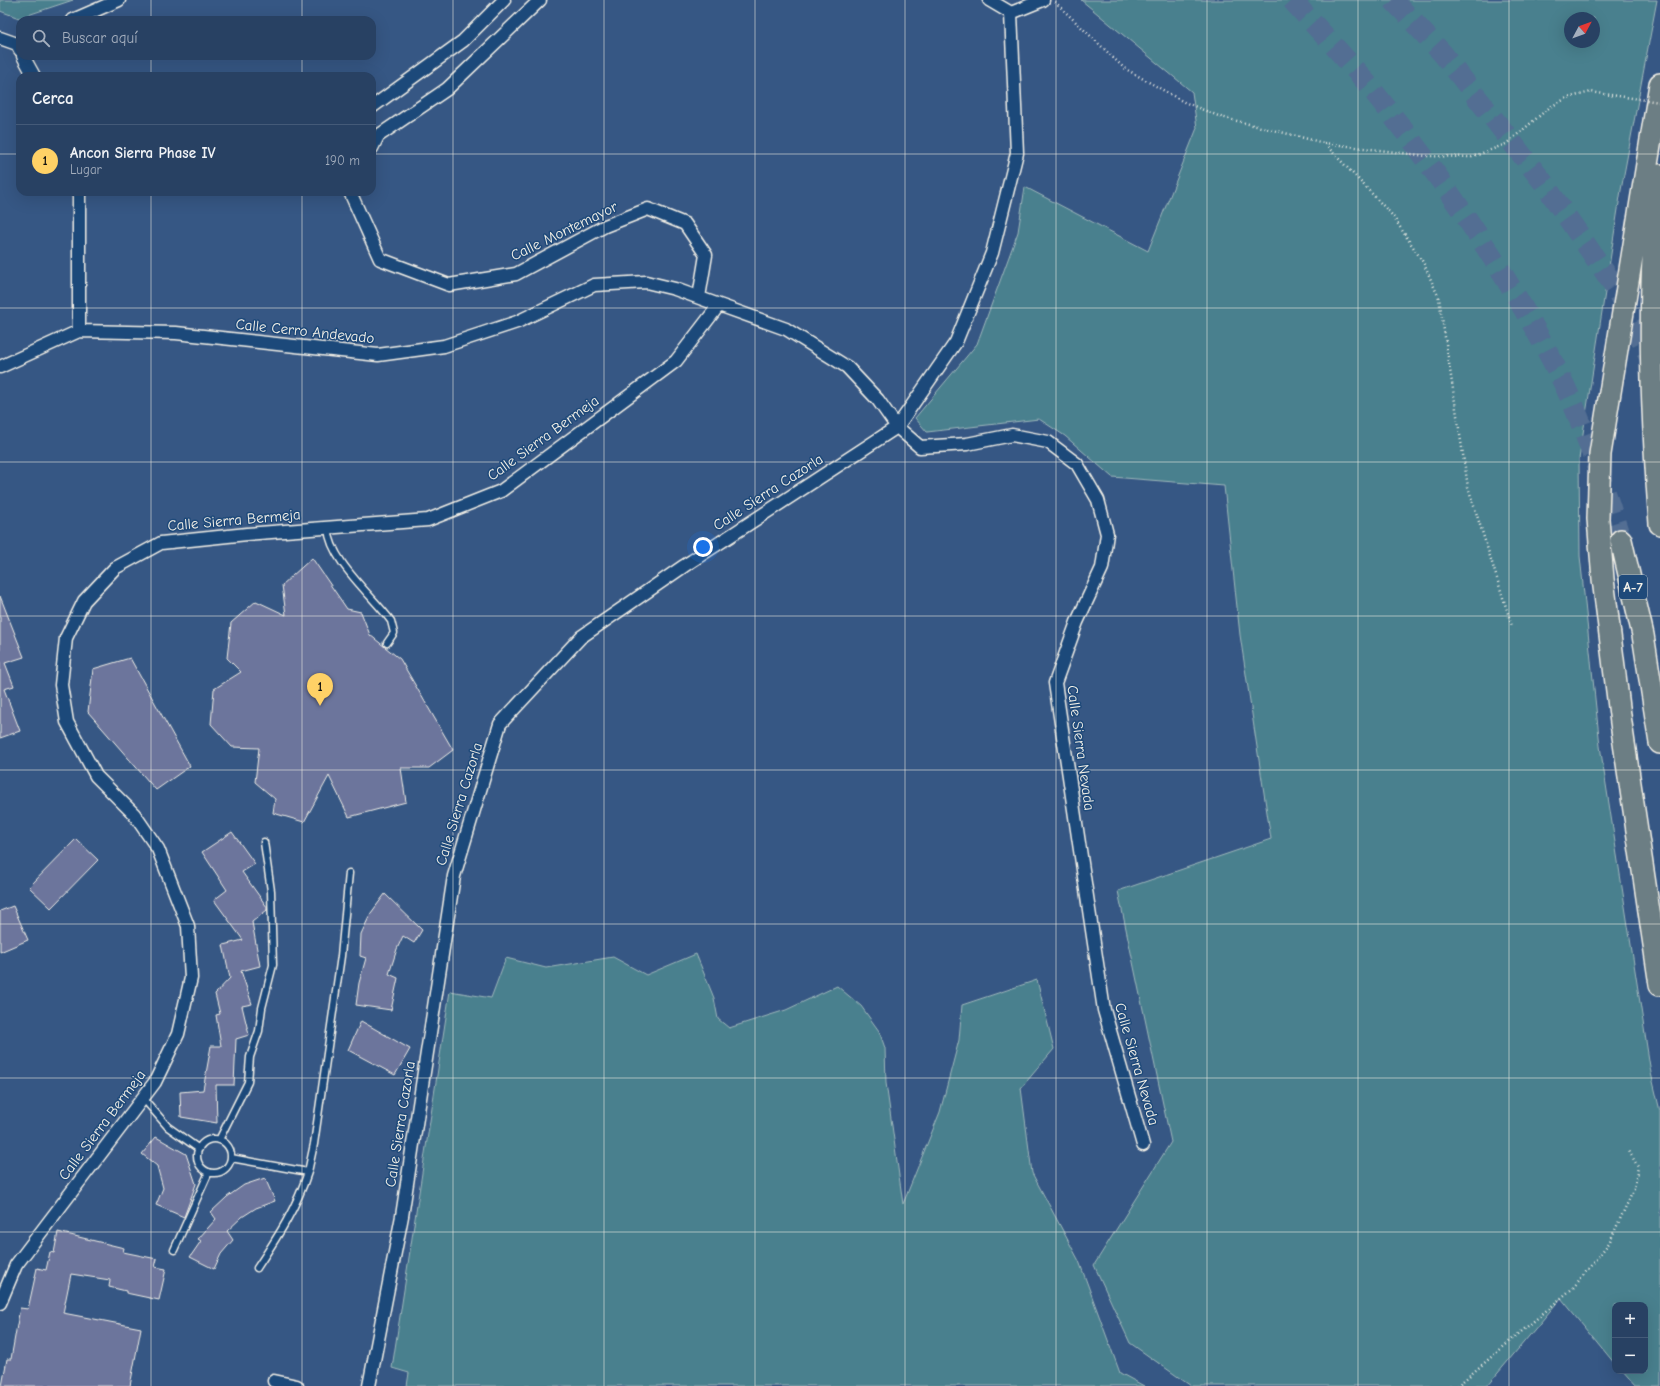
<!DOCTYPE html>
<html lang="es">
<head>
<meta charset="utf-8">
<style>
	:root { --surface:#284163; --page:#304869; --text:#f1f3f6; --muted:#a5afbe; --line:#445a78; --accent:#ffd166 }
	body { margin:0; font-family:"Comic Neue",sans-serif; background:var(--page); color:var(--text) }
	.controls { position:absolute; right:12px; bottom:12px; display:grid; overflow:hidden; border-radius:8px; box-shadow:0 4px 16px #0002 }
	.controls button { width:36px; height:36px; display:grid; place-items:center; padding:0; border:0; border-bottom:1px solid var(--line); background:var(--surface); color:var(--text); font:20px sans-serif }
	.compass { position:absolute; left:1564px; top:12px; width:36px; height:36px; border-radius:50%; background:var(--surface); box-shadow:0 4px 16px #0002; rotate:49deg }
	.you { position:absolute; left:703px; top:547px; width:14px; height:14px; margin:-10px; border:3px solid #fff; border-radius:50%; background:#1a73e8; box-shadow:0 0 0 6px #1a73e833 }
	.badge { display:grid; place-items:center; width:26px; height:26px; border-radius:50%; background:var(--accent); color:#111; font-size:13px; font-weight:700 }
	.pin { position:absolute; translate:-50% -33px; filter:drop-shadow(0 1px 2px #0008) }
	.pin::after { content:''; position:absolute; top:21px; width:14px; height:12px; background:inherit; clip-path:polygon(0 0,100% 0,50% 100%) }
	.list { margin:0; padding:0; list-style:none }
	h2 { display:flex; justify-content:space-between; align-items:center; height:52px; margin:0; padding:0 16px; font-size:17px }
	h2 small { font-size:13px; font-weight:400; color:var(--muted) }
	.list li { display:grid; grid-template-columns:26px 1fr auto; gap:12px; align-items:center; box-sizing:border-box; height:72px; padding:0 16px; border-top:1px solid var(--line) }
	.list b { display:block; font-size:15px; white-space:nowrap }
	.list p { margin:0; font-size:13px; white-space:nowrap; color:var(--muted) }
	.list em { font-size:13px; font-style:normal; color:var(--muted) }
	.icon { flex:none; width:22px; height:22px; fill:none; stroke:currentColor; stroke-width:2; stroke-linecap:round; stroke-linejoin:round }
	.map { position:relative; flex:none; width:1660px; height:1386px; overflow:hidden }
	.search { position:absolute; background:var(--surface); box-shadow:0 4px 16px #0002; left:16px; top:16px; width:360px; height:44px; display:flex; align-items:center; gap:10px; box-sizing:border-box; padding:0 14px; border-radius:12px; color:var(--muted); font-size:15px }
	.panel { position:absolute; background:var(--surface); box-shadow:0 4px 16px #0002; left:16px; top:72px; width:360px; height:124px; border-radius:12px }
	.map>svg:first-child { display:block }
	.green { fill:#4a808e; stroke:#9fb8bb; fill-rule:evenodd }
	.building { fill:#6c749c; stroke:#f4f1e8 }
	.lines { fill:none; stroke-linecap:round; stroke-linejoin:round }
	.motorway-tunnel { stroke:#526e93; stroke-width:21; stroke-dasharray:21 10; stroke-linecap:butt }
	.service-casing { stroke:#f4f1e8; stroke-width:9 }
	.minor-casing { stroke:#f4f1e8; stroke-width:15 }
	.motorway-casing { stroke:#f4f1e8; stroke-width:24 }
	.path { stroke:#f4f1e8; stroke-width:2.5; stroke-dasharray:1 3; stroke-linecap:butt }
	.service { stroke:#1f4a7a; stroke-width:6 }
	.minor { stroke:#1f4a7a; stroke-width:12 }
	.motorway { stroke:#6c7e84; stroke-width:21 }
	.path-bridge { stroke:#f4f1e8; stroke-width:2.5; stroke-dasharray:1 3; stroke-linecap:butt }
	.grid { fill:none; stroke:#f4f1e8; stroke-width:1; stroke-opacity:0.55 }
	.labels { text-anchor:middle; stroke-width:3; stroke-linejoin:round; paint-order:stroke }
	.shield { fill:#1f4a7a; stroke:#b4bfc7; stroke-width:1 }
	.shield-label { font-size:14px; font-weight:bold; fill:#f4f1e8 }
	.street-label { font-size:15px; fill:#f4f1e8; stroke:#1f4a7a }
</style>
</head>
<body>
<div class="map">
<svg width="1660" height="1386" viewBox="0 0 1660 1386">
	<rect width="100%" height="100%" fill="#365784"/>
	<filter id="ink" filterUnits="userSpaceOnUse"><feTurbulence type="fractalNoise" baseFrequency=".025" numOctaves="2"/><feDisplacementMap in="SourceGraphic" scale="8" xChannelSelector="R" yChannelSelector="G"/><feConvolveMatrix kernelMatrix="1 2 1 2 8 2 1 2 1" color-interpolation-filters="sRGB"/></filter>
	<g filter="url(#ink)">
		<path class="green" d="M0,0H73L19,18L0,11Z
			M1081,0H1657L1621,190L1579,459L1580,556L1600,746L1651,1073L1660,1111V1386H1634L1621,1371H1645V1305H1615V1364L1561,1298L1487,1386H1191L1130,1343L1094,1265L1171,1142L1118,891L1271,839L1240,635L1224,486L1112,477L1065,436L1039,419L927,432L915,418L977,344L1018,232L1025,187L1148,251L1197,128L1192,92ZM1570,18H1594V42H1570Z
			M696,954L714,998L718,1019L729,1028L786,1010L837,986L861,1006L879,1031L885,1048L886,1083L903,1204L940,1112L959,1040L962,1005L1037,980L1054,1049L1021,1088L1032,1173L1079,1261L1120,1373L1144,1386H407L409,1373L392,1368L450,991L491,998L506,958L546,968L613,957L646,975Z"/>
		<path class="building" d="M312,558L347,609L361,612L370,635L400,659L453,750L429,768H401L406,802L349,817L329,776L304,822L273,813L275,799L255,782L259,748L232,747L211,724L214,689L241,672L227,658L231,623L256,601L286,615L282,585Z
			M0,596L24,657L5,663L14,686L4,689L20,731L0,738Z
			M130,658L190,766L156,790L88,712L93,669Z
			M232,832L255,864L242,872L267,907V910L252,922L260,966L241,971L252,1004L242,1006L249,1035L236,1039L234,1085H216L217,1123L181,1117L180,1092L203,1090L211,1046H221L216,1015L220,1014L215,994L230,978L223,945L243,940L214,900L227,890L202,852Z
			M76,839L98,860L51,908L29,887Z
			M385,894L422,930L414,943L403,936L397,949L389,974L398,978L391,1010L356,1005L359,983L366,958L360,956L361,934L371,913Z
			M13,906L28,940L0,952V911Z
			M361,1021L410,1049L395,1075L348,1050Z
			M156,1137L186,1154L196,1184L184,1217L156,1205L163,1188L157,1166L142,1154Z
			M265,1178L275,1201L256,1208L242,1217L227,1231L233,1240L221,1254L214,1269L190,1257L201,1241L198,1239L216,1219L211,1212L227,1197L244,1185Z
			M58,1232L124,1248L123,1252L157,1259L155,1267L166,1269L159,1300L126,1293V1291L109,1287L110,1280L71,1274L63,1313L141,1328L130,1386H2L7,1359H11L20,1308L28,1309L37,1268L46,1270L50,1252L54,1253Z"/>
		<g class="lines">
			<path class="motorway-tunnel" d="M1292,0C1316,27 1341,53 1365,81C1437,170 1506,270 1558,372C1585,425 1602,483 1621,540
				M1393,0L1443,54L1543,182L1615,287L1654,366"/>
			<g class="service-casing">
				<path id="service" d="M328,528C330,561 372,595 391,621L394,633L387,643
					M143,1098L168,1127L199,1149
					M197 1156a17 17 0 1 1 34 0a17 17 0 1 1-34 0Z
					M219,1140L248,1082L250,1057L259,1031L262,1008L273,965L271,891L264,842
					M231,1158L308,1172C296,1209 278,1236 257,1268
					M308,1172L314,1144L341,956L349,873
					M174,1250L209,1172"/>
			</g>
			<g class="minor-casing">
				<path id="minor" d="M1011,13L1043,0
					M73,20L119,0
					M0,38L17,44L20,50
					M23,56L34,76
					M372,107L463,41L504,0
					M372,148L378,136L447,89L540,0
					M79,192V331
					M350,192L380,259L449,285L516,274L605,226L648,209L685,224L706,255L699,297
					M0,367L79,331L176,333L378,355L444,346L517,322L594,285L646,282L675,289L719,305
					M0,1303L16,1265L155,1082L178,1034L191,978L188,926L158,849L134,814L96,776L67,722L61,685L66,638L84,601L115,568L161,543L247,534L428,520L501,491L676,361L719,305L786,329L847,367L878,400L897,427L920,447L967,444L1012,435L1048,442L1077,464L1098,500L1107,534L1102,568L1077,622L1055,683L1104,1010L1143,1145
					M274,1381L297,1386
					M369,1386L402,1216L454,876L500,724L581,637L684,566L897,427L956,342L992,253L1017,153L1011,13L989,0"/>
			</g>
			<g class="motorway-casing">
				<path id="motorway" d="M1660,84L1600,454L1598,519L1603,579L1621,723L1660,985
					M1660,175C1646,291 1651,407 1660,524
					M1621,540L1643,635L1660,743"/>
			</g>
			<path class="path" d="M1055,2L1124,68L1184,102L1221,117L1324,143L1392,215L1423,262L1439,298L1468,487L1512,626
				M1324,143L1427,156L1472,157L1506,144L1550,107L1567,98L1591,92L1611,95
				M1457,1386L1573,1288L1609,1243L1634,1189L1638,1167L1629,1151"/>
			<use href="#service" class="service"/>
			<use href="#minor" class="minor"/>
			<use href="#motorway" class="motorway"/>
			<path class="path-bridge" d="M1611,95L1660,102"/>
		</g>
	</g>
	<path class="grid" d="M151,0V20M302,0V20M453,0V1386M604,0V1386M755,0V1386M905,0V1386M1056,0V1386M1207,0V1386M1358,0V1386M1509,0V1386M151,56V76M302,56V76M0,154H20M372,154H1660M151,192V1386M302,192V1386M0,308H1660M0,462H1660M0,616H1660M0,770H1660M0,924H1660M0,1078H1660M0,1232H1660"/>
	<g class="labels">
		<rect class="shield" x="1619" y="575" width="28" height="24" rx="3"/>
		<g class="shield-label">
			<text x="1633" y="592">A-7</text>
		</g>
		<g class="street-label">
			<text transform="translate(564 231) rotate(-26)" y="5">Calle Montemayor</text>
			<text transform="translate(305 331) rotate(6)" y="5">Calle Cerro Andevado</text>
			<text transform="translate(543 438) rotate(-36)" y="5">Calle Sierra Bermeja</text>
			<text transform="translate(768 492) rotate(-33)" y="5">Calle Sierra Cazorla</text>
			<text transform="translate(234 520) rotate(-5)" y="5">Calle Sierra Bermeja</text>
			<text transform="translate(1081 748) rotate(82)" y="5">Calle Sierra Nevada</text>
			<text transform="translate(459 804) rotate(-73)" y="5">Calle Sierra Cazorla</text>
			<text transform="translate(1137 1064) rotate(74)" y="5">Calle Sierra Nevada</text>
			<text transform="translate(400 1124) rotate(-81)" y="5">Calle Sierra Cazorla</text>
			<text transform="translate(102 1125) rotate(-53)" y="5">Calle Sierra Bermeja</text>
		</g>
	</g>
</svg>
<div class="controls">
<button>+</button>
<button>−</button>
</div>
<svg class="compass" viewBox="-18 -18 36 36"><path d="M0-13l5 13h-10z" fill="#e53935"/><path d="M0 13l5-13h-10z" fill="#a5afbe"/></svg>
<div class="you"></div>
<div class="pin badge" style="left:320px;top:706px">1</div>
<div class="search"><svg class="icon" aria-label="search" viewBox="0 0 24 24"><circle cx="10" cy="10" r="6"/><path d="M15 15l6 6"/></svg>Buscar aquí</div>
<section class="panel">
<h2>Cerca<small></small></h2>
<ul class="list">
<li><span class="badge">1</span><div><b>Ancon Sierra Phase IV</b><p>Lugar</p></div><em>190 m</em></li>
</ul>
</section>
</div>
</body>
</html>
